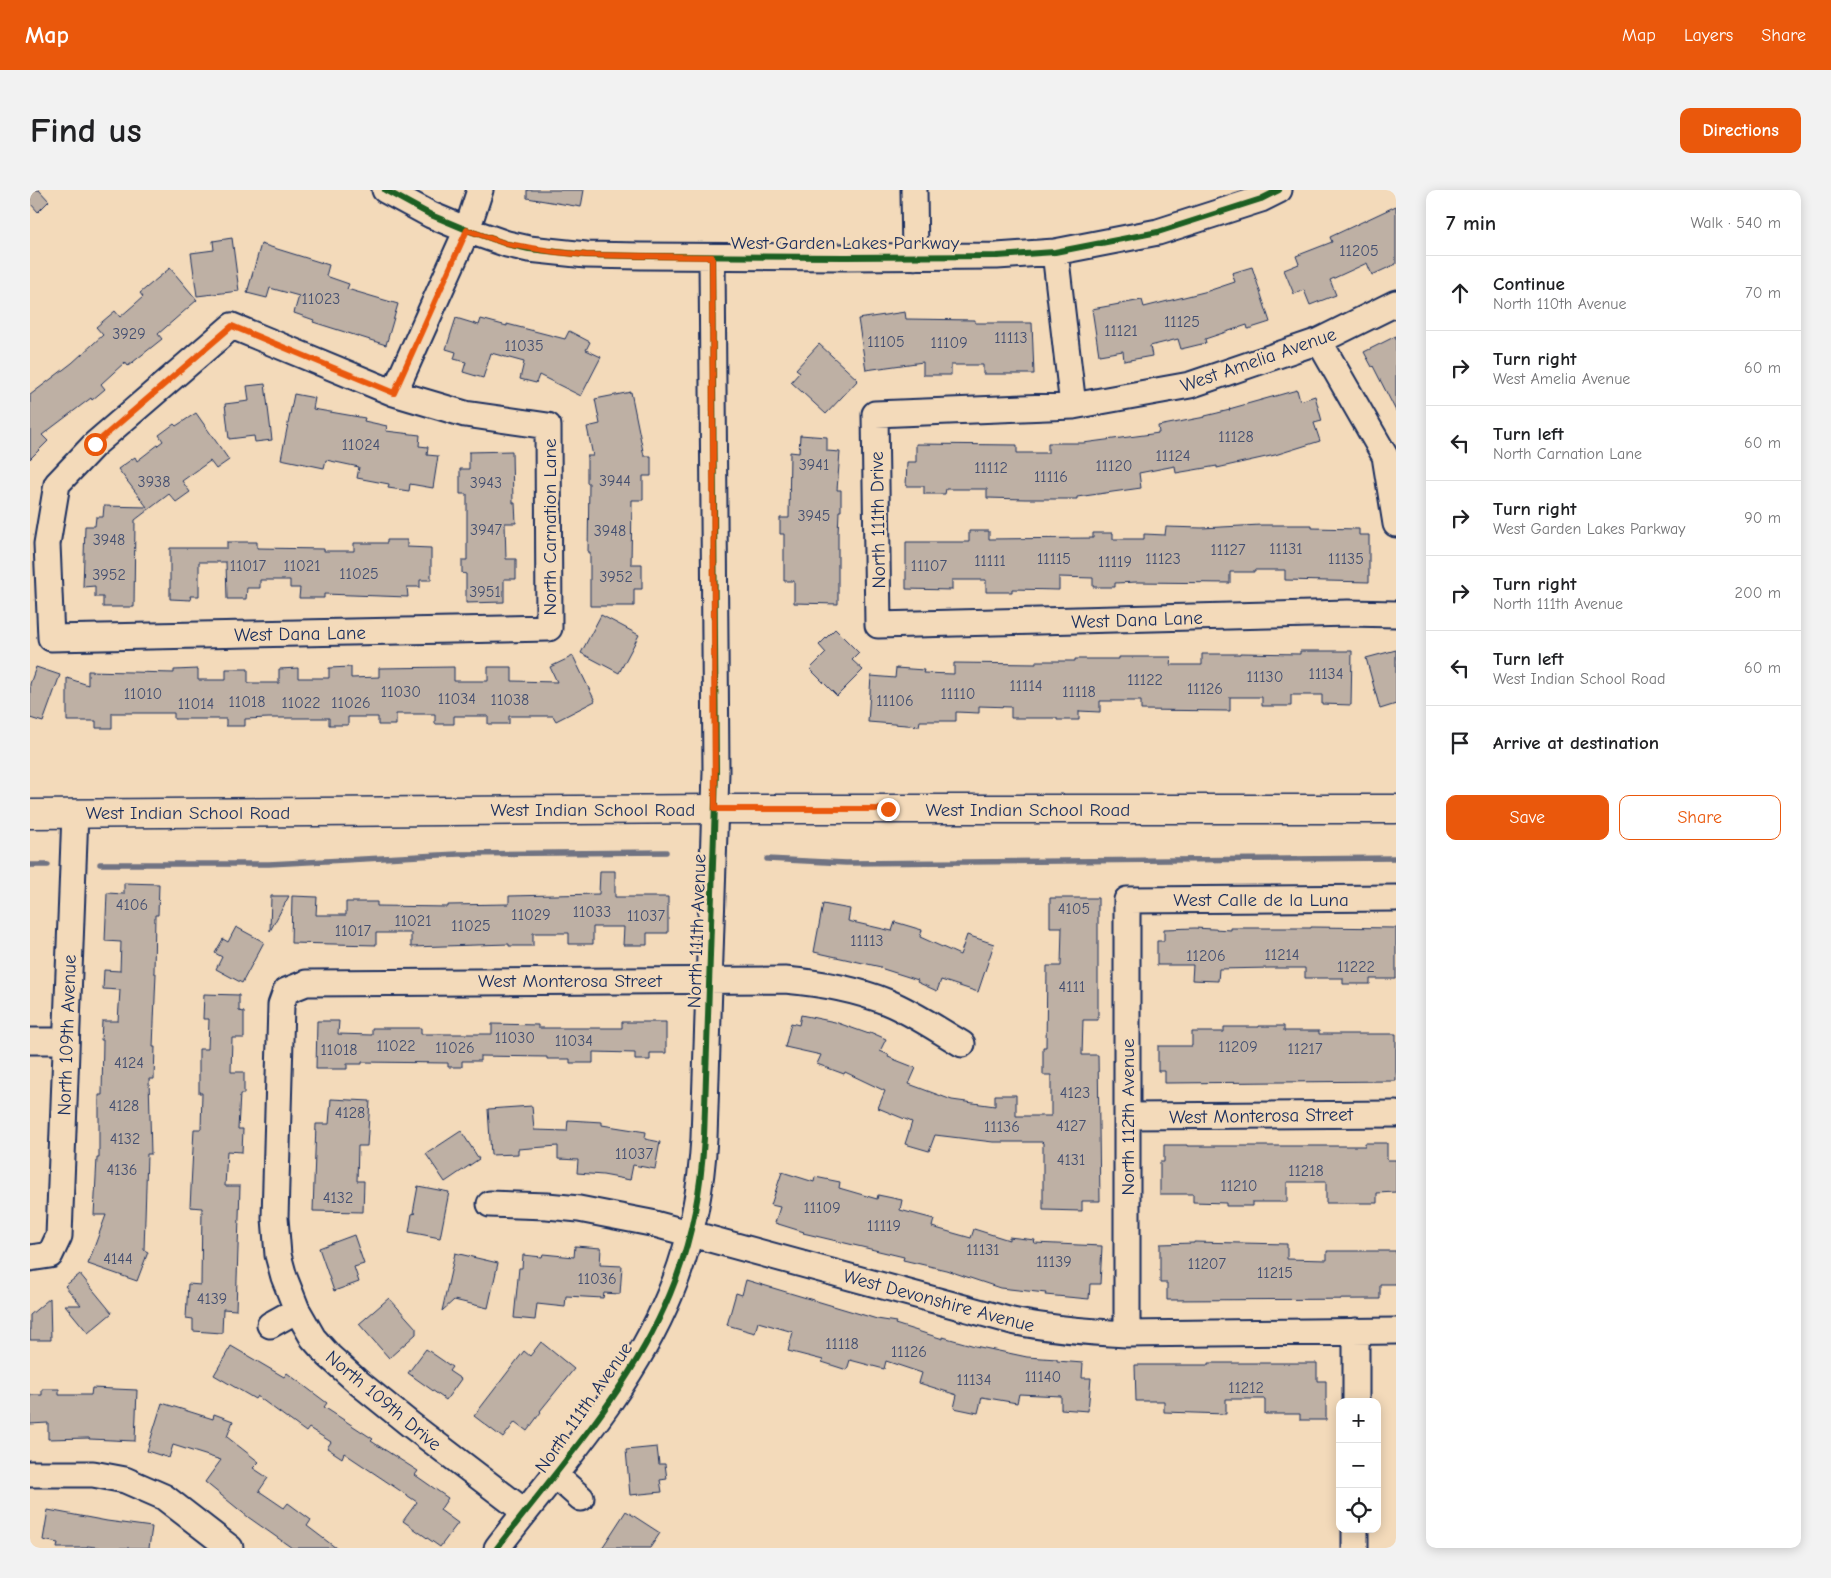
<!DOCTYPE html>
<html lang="en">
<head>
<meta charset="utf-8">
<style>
	:root { --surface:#fff; --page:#f2f2f2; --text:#202124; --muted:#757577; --line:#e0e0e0; --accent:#ea580c }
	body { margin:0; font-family:"Comic Neue",sans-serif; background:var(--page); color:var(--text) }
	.controls { position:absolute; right:15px; bottom:15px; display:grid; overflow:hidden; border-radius:10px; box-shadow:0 2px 12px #0003 }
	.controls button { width:45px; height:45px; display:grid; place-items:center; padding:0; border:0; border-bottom:1px solid var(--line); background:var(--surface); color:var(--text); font:25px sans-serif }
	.stop { position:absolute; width:15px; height:15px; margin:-11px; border:4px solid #ea580c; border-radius:50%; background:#fff }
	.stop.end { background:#ea580c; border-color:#fff; box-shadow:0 1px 5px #0008 }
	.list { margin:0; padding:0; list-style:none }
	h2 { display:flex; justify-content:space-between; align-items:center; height:65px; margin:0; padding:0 20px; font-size:21px }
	h2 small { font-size:16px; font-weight:400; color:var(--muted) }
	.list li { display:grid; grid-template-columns:32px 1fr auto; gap:15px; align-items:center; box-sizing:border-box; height:75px; padding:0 20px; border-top:1px solid var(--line) }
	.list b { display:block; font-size:19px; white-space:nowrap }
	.list p { margin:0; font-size:16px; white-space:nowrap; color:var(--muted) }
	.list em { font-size:16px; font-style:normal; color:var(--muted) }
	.actions { display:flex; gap:10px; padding:15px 20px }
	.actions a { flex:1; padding:11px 0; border:1px solid var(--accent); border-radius:10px; text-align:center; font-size:18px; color:var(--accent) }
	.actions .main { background:var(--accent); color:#fff }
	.icon { flex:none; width:28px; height:28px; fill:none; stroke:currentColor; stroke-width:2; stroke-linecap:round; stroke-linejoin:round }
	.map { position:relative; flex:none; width:1366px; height:1358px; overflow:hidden; border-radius:10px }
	header { display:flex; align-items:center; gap:30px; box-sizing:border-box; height:70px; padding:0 25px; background:var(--accent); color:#fff }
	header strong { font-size:24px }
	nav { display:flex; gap:28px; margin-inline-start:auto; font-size:18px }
	.intro { display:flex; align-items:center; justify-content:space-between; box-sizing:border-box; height:120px; padding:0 30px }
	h1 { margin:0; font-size:35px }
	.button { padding:12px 22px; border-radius:10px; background:var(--accent); color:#fff; font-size:18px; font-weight:700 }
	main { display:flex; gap:30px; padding:0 30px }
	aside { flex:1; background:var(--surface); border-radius:10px; box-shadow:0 2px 12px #0003 }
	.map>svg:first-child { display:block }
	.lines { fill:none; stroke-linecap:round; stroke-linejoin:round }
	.stream { stroke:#707382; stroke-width:5.5 }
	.building { fill:#beb0a4; stroke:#1b2f5e }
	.minor-casing { stroke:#1b2f5e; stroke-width:29 }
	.major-casing { stroke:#1b2f5e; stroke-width:31 }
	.minor { stroke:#f3daba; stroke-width:25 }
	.major { stroke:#f3daba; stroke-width:28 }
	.cycleway-casing { stroke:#f3daba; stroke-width:9 }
	.cycleway { stroke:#1b5e20; stroke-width:6 }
	.route { stroke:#ea580c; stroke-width:6 }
	.labels { text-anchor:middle; stroke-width:5; stroke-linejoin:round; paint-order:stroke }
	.number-label { font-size:16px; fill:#444f70 }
	.street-label { font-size:19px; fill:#1b2f5e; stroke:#f3daba }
</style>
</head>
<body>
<header>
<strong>Map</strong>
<nav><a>Map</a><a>Layers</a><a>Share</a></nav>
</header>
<div class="intro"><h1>Find us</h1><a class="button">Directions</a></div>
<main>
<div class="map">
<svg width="1366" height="1358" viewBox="0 0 1366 1358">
	<rect width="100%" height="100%" fill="#f3daba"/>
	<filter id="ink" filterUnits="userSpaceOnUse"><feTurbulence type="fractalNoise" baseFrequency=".02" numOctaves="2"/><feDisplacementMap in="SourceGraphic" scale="10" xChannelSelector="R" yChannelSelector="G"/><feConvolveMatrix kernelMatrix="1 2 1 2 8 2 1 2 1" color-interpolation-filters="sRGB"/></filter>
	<g filter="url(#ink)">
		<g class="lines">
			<path class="stream" d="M737,669L816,673L1366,668
				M70,674H239L428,664L636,662
				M0,675H18"/>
		</g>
		<path class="building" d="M0,0H9L19,11L8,22L0,13Z
			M497,0H554L551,17L497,8Z
			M1366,16V74L1342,85L1337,73L1300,90L1306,105L1280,115L1274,100L1264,104L1254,80L1269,74L1266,66L1302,52L1300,47Z
			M202,48L209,101L167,106L161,63L184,60L183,51Z
			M231,54L299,75L296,86L319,94L317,99L368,114L356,155L283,132L284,130L264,123L269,106L240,98L237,108L217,103Z
			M1222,77L1240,132L1218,139L1217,135L1175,149L1176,153L1151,159L1148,149L1120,156L1122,166L1094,171L1093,161L1069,165L1062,119L1112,110L1114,117L1178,101L1205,92L1202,83Z
			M140,78L167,110L128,144L132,149L98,176L95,172L71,194L75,199L62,210L61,208L12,245L18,251L0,269V205L42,173L73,145L66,137L85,121L90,127L113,107L110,103Z
			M875,122L876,129L945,130V133H1002L1004,184H953V175H921V185H893V172L836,180L828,129Z
			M426,128L449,135L451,129L477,136V134L535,149L539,141L560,152L556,160L571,167L551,206L509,185L506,193L490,189L494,172L461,163L453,188L433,182L436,172L424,169L426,162L416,159Z
			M1366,146V221L1343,176L1342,177L1334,162Z
			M789,154L828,190L796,224L761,192L770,182L766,179Z
			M235,194L242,250L225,252L224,246L199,249L195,214L219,211L217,196Z
			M1267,200L1270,211L1285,206L1292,231L1284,233L1290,251L1245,265L1187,278V276L1146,283L1145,276L1109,283L1111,298L1047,307V309H995L957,308V299H916L915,304H894V296H876L877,272H886V254L987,255V263H1018V253H1053L1129,243L1128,236L1175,227V226L1200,220L1199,219Z
			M601,202L614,266H621V286H613V310H602L601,374H612V399H604V416H560V362H558L559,293H557V266H563L557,237L570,234L565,209Z
			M264,204L285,208L283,219L335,228L334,231L357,236L356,241L390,245L389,256L398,257L397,265L408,266L403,298L380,294L379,301L358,298L359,294L327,288L329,277L296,270L294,278L251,269Z
			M166,223L199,270L186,279L180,271L152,291L160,302L146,312L139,304L105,330L104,417H73V407H65V396L53,397L55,336H65L66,327H73L74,316L117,317L88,279L105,267L107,271L133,251L129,245L144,234L146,236Z
			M770,245L797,247V261L810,262L807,300H811V321H809L808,344V414L764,413V391H754V344H750V328H759L760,262L769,263Z
			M482,261L483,313H485L486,333H475L476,369H486V389H474V412L436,413V384L432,383V370H437V304H430V279H439V262Z
			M1231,335H1282V338L1329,339V345H1339V392L1255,390V380H1224V382H1200V393L1107,392L1085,393V397H1063V388L1029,387V400L982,399V402H956V390H922V400L876,399V352H939V341H959V349L1063,348V343H1083V349H1114V344L1135,345L1136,337L1172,338Z
			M357,350H377V357L401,358V390H390V397H377L378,407L294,404V408H269L270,398H260V390H230V398H217L216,409H197L196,372H169V406H160L161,410L140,409V358H197V352H227V358L294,359V361H324V353H357Z
			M571,425L609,445L589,483L551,463Z
			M805,439L829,463L822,470L833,480L807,506L780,479L796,463L789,455Z
			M1366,460V514L1350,519L1336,468Z
			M1270,461H1322L1321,515L1292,514V505H1261V516H1232V507H1200V521L1111,520V511H1070V522L1049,521V530H1027V528H981V517L949,516V523L926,522V531H890L889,536L838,532L841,486L865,488L866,478L894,480L893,483L924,484V473L1006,474V471H1045V469H1089V467H1141L1140,475H1172V464H1210V463L1270,464Z
			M543,466L565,511L526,531L523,526H479V534H458V526H424V534H405V524H366V535H348V527H318V535H299V528H239L215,529V536H196V529H144V523H82V538H66V531H37V488L58,495V481L144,483V480L168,479V490H196V479H218V493H249V479L268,478V488H299V478L321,477V488L349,487V478L424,477V491H458V477H482V491L527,492L520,477Z
			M6,477L30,485L13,532L0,528V494Z
			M570,681H585V707H638V743H617V755H593L594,737H563V754H539V743H503V756H479V754L381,757V743H346V755L261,753L262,706L287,707L286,725H316V712H347V716L418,717V715L479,714V706L569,704Z
			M94,693L129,694L128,725H125L124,783H126L123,857H125L124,889H119L121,964H117L114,1060L118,1062L107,1091L58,1074L76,1025H64L67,968H69V905H72L73,850H71L72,831H88L90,800L73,799L74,780L90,781L91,752L75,751L77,703L94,704Z
			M241,706H259L240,741Z
			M1020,708H1068V830H1053L1052,865H1068L1070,1011H1052V1021L1013,1020V953L1012,952H963L905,945L899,961L875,954L882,932L848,918L855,901L815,882L814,884L787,874L791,865L755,857L761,833L769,835L771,825L805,832L839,844L840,842L856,849L850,861L859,865L858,867L886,878L879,894L922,910L965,916V905H986V926H1021V885H1013V857H1016L1017,776H1031L1032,737H1020Z
			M793,714L820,719L818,731L862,741L865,732L892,740L890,747L930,765L937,745L964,754L948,802L911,790L907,801L887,792L888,790L850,778L851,777L784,762Z
			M206,737L234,752L212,793L186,779L192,767L185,763L193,749L198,752Z
			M1281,737L1366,738V789H1340V794H1313V788H1275V778H1240L1189,779L1188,791L1162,790L1163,775H1127V751H1134V739L1165,738L1201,740V738H1281Z
			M174,804L209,805V821L214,822V848H202L201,882H214V904H210L208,939H213L212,962L197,961L195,996H210L206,1120L193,1119L192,1143L163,1141V1129L156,1128L158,1094L171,1095L172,1018L160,1017L164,939H171L172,903H169V859H178L179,829H173Z
			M287,831H309L308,844L342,845V838H391V844H462V834L508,835V838H592V832H636V863H620V870H605V863L563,862V873H540V869H517V867L450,866V871H432V877H418V873L332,872V874H317V879H286Z
			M1229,836H1254V841H1289V844H1366V891L1135,893V881H1128V856H1162V842H1194V837H1229Z
			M301,909L340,911L337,956H328L327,991H334L333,1022L283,1021L286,934H299Z
			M502,916L504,940L537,941L538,930L572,932V935L616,942L615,949L630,952L625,979L603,975L600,990L573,985L547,983L548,970L528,969V956L488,959V964L461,965L458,919Z
			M431,941L449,969L415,992L396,964Z
			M1335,953H1357V970H1366V1002L1347,1003V1013H1296V992H1257V1012H1222V1016H1196V1013L1163,1012V1004H1130V972H1134V955H1157V956H1335Z
			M752,982L784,992L785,987L810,992L809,998L847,1009L848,1005L872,1010L870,1020L904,1029L902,1037L941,1048L944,1039L979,1050V1047L1005,1050L1004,1053L1072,1056L1070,1094H1060L1059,1109L1015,1105L1016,1103L970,1098L916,1080L873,1070L874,1067L773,1043L774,1042L745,1033L750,1017L741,1015Z
			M388,996L419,1002L410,1048L379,1042L382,1024L386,1023H383Z
			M324,1045L334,1074L324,1077L329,1092L304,1101L289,1058Z
			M1164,1052L1257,1054V1069L1297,1070V1061H1366V1094H1350V1109L1137,1110V1093H1130V1054L1164,1053Z
			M545,1056L571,1058L570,1075L592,1076L590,1104L574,1103L573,1108L536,1106L535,1117L507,1114L505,1130L484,1128L489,1078H492L493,1065L512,1067L513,1064L544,1067Z
			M425,1063L468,1073L458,1118L424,1110L412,1121Z
			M50,1084L82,1123L58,1143L35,1115H51L35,1096Z
			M716,1090L847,1129L866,1132L865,1134L913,1149V1147L945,1156L997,1167L1027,1169V1171L1053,1173L1052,1188H1061L1058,1221L1031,1219V1206L989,1204L987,1213L952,1207L948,1223L924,1218L927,1205L889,1193L892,1183L856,1171L854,1179L820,1170L817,1180L792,1172L793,1170L758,1161L763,1142L728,1132L725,1143L697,1135L706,1103L712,1105Z
			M20,1108L21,1150H0V1125Z
			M359,1108L386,1138V1144L359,1168L329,1134Z
			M511,1152L544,1179L510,1221L511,1222L497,1241L485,1232L473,1248L444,1226L494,1161L500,1166Z
			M201,1156L254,1187L257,1183L297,1213L294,1217L343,1249L341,1251L388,1281L385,1285L418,1308L410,1320L428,1333L410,1357L373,1331L387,1312L314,1263L312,1268L297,1258L301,1252L279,1238L276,1242L227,1206L225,1209L184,1185Z
			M396,1159L422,1177L419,1181L431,1189L416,1210L378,1183Z
			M1178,1173H1287V1191H1296V1230H1270V1224H1235V1209H1196V1224L1134,1222V1211H1106L1105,1175H1178Z
			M62,1198L107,1200L105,1251L59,1249V1248L18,1249V1233L0,1234V1205H12V1199H29V1205H61Z
			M132,1213L183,1229L184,1224L203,1231L197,1247L229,1272L223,1278L238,1288L229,1301L254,1318L258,1313L281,1330L277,1336L306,1358H262L218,1327L175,1292L191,1270L143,1255L139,1268L117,1261Z
			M627,1257L629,1274H635L637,1289L630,1290L632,1302L600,1305L596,1260Z
			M18,1320L77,1331L122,1337L119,1358H75L57,1356V1358H27L28,1353L13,1350Z
			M596,1321L630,1343L620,1358H572Z"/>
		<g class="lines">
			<g class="minor-casing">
				<path id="minor" d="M355,0L401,25L437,40L477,54L499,59L556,65L611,66L815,67L967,66L1025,62L1128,42L1231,9L1249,0
					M884,0L885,67
					M1025,62L1043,216
					M1366,113L1289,151L1160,195L1043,216L845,224L848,435L1318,423L1366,424
					M202,136L364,203L435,224L518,236L519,438L21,448L17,354L27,294L65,254Z
					M1289,151L1355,266L1366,334
					M364,203L437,40L450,0
					M0,851H36
					M1097,926L1366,924
					M460,1014L517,1016L549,1019L621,1033L982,1131C1020,1139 1058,1142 1097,1144L1366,1141
					M0,1068L20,1065L29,1046L45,623
					M240,1135L267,1120
					M1097,1144V710L1366,708
					M1326,1212V1141
					M0,1284H63L95,1290L134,1307L200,1358
					M524,1284L551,1308
					M495,1322L381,1235L329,1193L299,1166L283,1148L267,1120L254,1087L248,1065L245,1028L251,815L256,801L276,793L755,790C790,793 825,799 857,812C884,823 908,840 932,854
					M467,1358C529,1277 601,1199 640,1104C661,1054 671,1002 674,948L686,582L682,67
					M1325,1358V1339"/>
			</g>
			<g class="major-casing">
				<path id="major" d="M0,624L685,619H1366"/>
			</g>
			<use href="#minor" class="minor"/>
			<use href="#major" class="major"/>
			<g class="cycleway-casing">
				<path id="cycleway" d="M355,0L401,25L437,40L477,54L499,59L556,65L611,66L815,67L967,66L1025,62L1128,42L1231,9L1249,0
					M467,1358C529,1277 601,1199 640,1104C661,1054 671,1002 674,948L686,582L682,67"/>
			</g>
			<use href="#cycleway" class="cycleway"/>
		</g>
	</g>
	<g class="lines" filter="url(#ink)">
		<path class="route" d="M65,254L202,136L364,203L437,40L477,54L526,62L556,65L682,67L685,619H858"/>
	</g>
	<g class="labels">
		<g class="number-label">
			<text x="1329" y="66">11205</text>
			<text x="291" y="114">11023</text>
			<text x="1152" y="137">11125</text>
			<text x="1091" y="146">11121</text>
			<text x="99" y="149">3929</text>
			<text x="981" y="153">11113</text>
			<text x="856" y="157">11105</text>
			<text x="919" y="158">11109</text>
			<text x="494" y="161">11035</text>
			<text x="1206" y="252">11128</text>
			<text x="331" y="260">11024</text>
			<text x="1143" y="271">11124</text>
			<text x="784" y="280">3941</text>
			<text x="1084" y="281">11120</text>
			<text x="961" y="283">11112</text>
			<text x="1021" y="292">11116</text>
			<text x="585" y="296">3944</text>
			<text x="124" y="297">3938</text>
			<text x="456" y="298">3943</text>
			<text x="784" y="331">3945</text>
			<text x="456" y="345">3947</text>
			<text x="580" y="346">3948</text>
			<text x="79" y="355">3948</text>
			<text x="1256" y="364">11131</text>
			<text x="1198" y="365">11127</text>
			<text x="1024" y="374">11115</text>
			<text x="1133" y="374">11123</text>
			<text x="1316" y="374">11135</text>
			<text x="960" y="376">11111</text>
			<text x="1085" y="377">11119</text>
			<text x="218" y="381">11017</text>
			<text x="272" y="381">11021</text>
			<text x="899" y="381">11107</text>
			<text x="329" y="389">11025</text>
			<text x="79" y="390">3952</text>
			<text x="586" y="392">3952</text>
			<text x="455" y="407">3951</text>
			<text x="1296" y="489">11134</text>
			<text x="1235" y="492">11130</text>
			<text x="1115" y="495">11122</text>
			<text x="996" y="501">11114</text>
			<text x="1175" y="504">11126</text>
			<text x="371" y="507">11030</text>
			<text x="1049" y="507">11118</text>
			<text x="113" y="509">11010</text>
			<text x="928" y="509">11110</text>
			<text x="427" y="514">11034</text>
			<text x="480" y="515">11038</text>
			<text x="865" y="516">11106</text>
			<text x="217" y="517">11018</text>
			<text x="271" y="518">11022</text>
			<text x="321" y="518">11026</text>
			<text x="166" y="519">11014</text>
			<text x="102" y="720">4106</text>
			<text x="1044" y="724">4105</text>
			<text x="562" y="727">11033</text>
			<text x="501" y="730">11029</text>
			<text x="616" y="731">11037</text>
			<text x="383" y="736">11021</text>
			<text x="441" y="741">11025</text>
			<text x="323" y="746">11017</text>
			<text x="837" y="756">11113</text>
			<text x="1252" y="770">11214</text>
			<text x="1176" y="771">11206</text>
			<text x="1326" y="782">11222</text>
			<text x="1042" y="802">4111</text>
			<text x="485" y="853">11030</text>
			<text x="544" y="856">11034</text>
			<text x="366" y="861">11022</text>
			<text x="1208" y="862">11209</text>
			<text x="425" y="863">11026</text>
			<text x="1275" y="864">11217</text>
			<text x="309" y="865">11018</text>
			<text x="99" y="878">4124</text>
			<text x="1045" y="908">4123</text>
			<text x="94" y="921">4128</text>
			<text x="320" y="928">4128</text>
			<text x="1041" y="941">4127</text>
			<text x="972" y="942">11136</text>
			<text x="95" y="954">4132</text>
			<text x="604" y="969">11037</text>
			<text x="1041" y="975">4131</text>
			<text x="92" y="985">4136</text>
			<text x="1276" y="986">11218</text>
			<text x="1209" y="1001">11210</text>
			<text x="308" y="1013">4132</text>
			<text x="792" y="1023">11109</text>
			<text x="854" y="1041">11119</text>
			<text x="953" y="1065">11131</text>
			<text x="88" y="1074">4144</text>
			<text x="1024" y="1077">11139</text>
			<text x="1177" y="1079">11207</text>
			<text x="1245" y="1088">11215</text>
			<text x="567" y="1094">11036</text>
			<text x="182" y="1114">4139</text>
			<text x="812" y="1159">11118</text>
			<text x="879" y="1167">11126</text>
			<text x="1013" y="1192">11140</text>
			<text x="944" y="1195">11134</text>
			<text x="1216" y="1203">11212</text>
		</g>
		<g class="street-label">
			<text x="815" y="59">West Garden Lakes Parkway</text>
			<text transform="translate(1228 169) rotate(-19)" y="7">West Amelia Avenue</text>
			<text transform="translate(847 330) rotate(-91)" y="7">North 111th Drive</text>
			<text transform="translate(519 337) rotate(-90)" y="7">North Carnation Lane</text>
			<text transform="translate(1107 429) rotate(-2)" y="7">West Dana Lane</text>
			<text transform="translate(270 443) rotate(-1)" y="7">West Dana Lane</text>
			<text x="563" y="626">West Indian School Road</text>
			<text x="998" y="626">West Indian School Road</text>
			<text x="158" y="629">West Indian School Road</text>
			<text x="1231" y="716">West Calle de la Luna</text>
			<text transform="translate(666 741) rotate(-88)" y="7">North 111th Avenue</text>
			<text x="540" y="797">West Monterosa Street</text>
			<text transform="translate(36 845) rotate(-88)" y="7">North 109th Avenue</text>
			<text transform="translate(1231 925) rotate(-1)" y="7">West Monterosa Street</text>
			<text transform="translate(1097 927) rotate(-90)" y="7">North 112th Avenue</text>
			<text transform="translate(909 1110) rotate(15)" y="7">West Devonshire Avenue</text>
			<text transform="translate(354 1210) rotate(40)" y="7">North 109th Drive</text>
			<text transform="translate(553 1217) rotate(-55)" y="7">North 111th Avenue</text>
		</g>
	</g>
</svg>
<div class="controls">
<button>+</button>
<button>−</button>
<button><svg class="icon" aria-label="locate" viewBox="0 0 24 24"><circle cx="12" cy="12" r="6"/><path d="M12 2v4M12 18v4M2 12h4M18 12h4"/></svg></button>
</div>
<div class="stop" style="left:65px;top:254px"></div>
<div class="stop end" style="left:858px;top:619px"></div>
</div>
<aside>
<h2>7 min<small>Walk · 540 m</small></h2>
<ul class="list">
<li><svg class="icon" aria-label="ahead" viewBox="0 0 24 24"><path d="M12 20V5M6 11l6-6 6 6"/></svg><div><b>Continue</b><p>North 110th Avenue</p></div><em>70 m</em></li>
<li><svg class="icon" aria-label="right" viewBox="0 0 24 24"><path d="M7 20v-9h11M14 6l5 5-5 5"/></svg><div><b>Turn right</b><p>West Amelia Avenue</p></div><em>60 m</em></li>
<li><svg class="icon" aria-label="left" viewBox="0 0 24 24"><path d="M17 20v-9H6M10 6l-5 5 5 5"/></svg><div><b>Turn left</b><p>North Carnation Lane</p></div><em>60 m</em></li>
<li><svg class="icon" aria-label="right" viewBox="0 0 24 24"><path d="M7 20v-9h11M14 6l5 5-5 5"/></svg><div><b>Turn right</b><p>West Garden Lakes Parkway</p></div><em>90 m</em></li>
<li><svg class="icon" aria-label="right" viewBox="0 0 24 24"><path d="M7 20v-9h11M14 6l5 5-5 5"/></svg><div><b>Turn right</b><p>North 111th Avenue</p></div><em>200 m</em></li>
<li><svg class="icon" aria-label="left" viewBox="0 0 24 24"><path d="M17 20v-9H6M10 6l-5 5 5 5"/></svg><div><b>Turn left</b><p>West Indian School Road</p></div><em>60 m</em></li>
<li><svg class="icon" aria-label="arrive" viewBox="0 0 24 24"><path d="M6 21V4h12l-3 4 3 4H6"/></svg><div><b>Arrive at destination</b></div></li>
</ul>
<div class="actions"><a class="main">Save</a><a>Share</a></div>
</aside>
</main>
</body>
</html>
